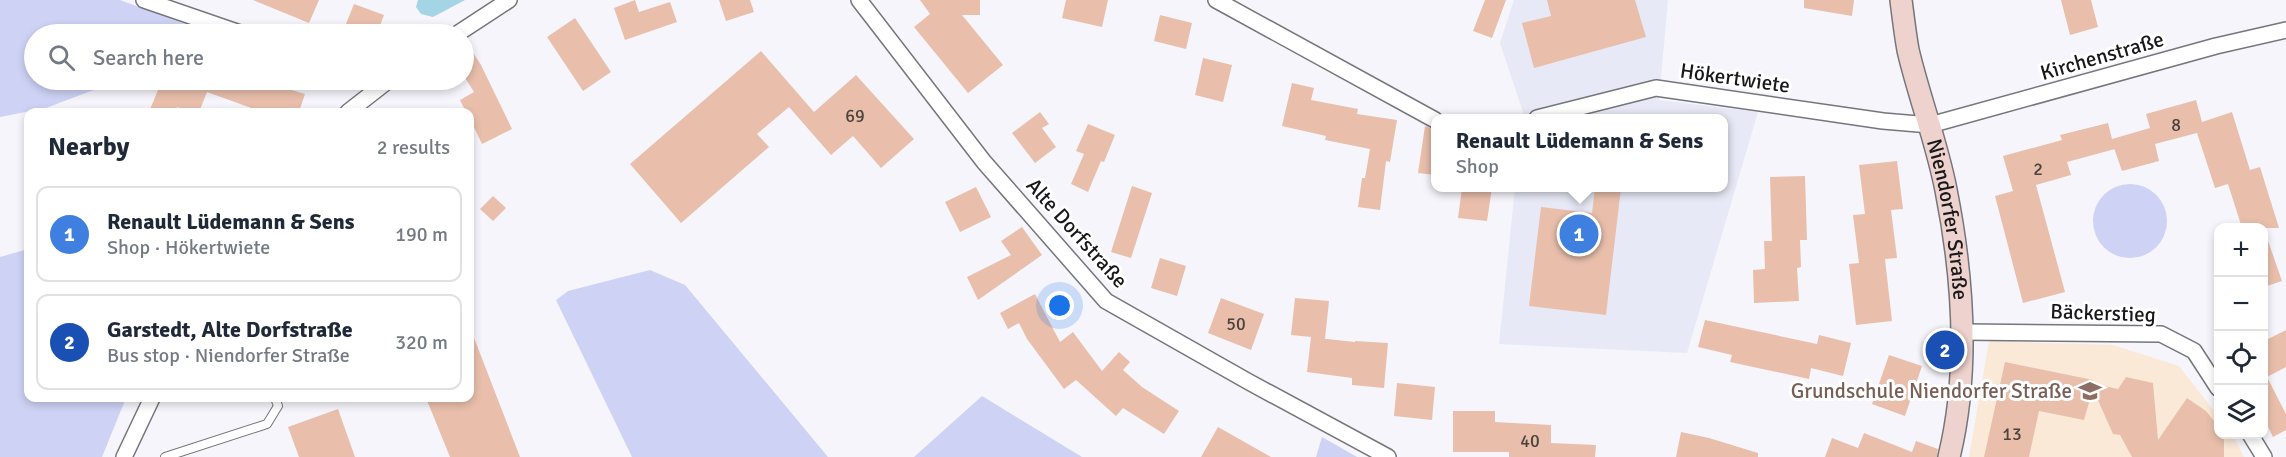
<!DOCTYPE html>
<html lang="en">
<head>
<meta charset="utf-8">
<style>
	:root { --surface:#fff; --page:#f6f6f7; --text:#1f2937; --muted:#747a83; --line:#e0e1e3; --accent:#0b8043 }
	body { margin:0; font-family:Signika,sans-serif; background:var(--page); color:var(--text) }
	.controls { position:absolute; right:18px; bottom:18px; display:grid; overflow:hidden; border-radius:12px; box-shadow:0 3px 9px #0003 }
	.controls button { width:54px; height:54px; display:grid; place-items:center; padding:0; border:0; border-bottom:2px solid var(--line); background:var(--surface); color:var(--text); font:30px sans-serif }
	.you { position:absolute; left:1060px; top:306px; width:21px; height:21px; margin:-15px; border:4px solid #fff; border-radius:50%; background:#1a73e8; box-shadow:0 0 0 9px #1a73e833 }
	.badge { display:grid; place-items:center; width:39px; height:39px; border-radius:50%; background:var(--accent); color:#fff; font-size:20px; font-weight:700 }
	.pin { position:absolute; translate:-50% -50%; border:3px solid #fff; box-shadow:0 2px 6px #0006 }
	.popup { position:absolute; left:1431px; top:114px; width:297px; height:78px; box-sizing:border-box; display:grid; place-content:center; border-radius:12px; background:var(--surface); filter:drop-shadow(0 2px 4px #0005); font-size:20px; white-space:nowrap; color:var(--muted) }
	.popup b { font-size:22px; color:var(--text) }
	.popup::after { content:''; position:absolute; left:50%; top:100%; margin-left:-12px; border:12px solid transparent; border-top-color:var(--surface) }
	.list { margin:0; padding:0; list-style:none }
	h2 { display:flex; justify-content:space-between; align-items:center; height:78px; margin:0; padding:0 24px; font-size:26px }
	h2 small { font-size:20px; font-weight:400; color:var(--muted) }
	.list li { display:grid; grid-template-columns:39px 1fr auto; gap:18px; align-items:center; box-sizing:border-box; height:96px; margin:0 12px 12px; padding:0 12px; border:2px solid var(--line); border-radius:12px }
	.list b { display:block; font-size:22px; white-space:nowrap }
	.list p { margin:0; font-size:20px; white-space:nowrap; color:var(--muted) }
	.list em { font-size:20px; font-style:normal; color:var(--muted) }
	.icon { flex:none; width:33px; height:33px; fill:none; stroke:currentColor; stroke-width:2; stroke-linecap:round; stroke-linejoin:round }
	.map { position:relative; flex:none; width:2286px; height:457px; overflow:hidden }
	.search { position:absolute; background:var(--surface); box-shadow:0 3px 9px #0003; left:24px; top:24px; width:450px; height:66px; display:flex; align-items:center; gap:15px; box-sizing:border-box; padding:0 21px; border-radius:33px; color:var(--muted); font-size:22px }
	.panel { position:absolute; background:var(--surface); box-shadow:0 3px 9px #0003; left:24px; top:108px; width:450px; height:294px; border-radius:12px }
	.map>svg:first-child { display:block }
	.built { fill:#e7e9f6 }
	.education { fill:#fae9d7 }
	.green { fill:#ced2f5 }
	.water { fill:#a4d5e4 }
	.building { fill:#e9bfac }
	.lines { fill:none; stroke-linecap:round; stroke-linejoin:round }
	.service-casing { stroke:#75767b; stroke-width:10 }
	.minor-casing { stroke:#75767b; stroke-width:18 }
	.secondary-casing { stroke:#75767b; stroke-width:24 }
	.service { stroke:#fff; stroke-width:8 }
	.minor { stroke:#fff; stroke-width:15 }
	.secondary { stroke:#eed2cd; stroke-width:21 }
	.labels { text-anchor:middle; stroke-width:6; stroke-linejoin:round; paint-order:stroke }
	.number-label { font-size:18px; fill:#4c423e }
	.street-label { font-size:21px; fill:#18181a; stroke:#fff }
	.education-label { font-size:21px; fill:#785e54; stroke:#fff; text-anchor:end }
</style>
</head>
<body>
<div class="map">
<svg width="2286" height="457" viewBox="0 0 2286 457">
	<rect width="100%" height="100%" fill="#f5f5fb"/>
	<path class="built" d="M1514,0H1668L1659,100L1758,112L1687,353L1499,344L1515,188H1723V118H1522L1523,112L1500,43Z"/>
	<path class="education" d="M1989,341L2113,345L2179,366L2218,416V434L2233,435L2244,457H1969Z"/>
	<path class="green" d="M0,0H120L212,34H34V80H120L46,108L0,117Z
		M2093 221a37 37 0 1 1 74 0a37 37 0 1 1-74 0Z
		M28,249V398H126L102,457H0V257Z
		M650,270L685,285L828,457H632L556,300L568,291Z
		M982,396L1082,457H914Z
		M1322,437L1357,457H1316Z"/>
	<path class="water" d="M418,0H465L433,17L421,14L416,7Z"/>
	<path class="building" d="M253,0H319L309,23Z
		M635,0L639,12L670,2L677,22L625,40L614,8Z
		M719,0H750L754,12L726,21Z
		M920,0H980V15H962L1003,65L968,93L914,27L930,14Z
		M1066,0H1108L1102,27L1062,18Z
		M1485,0H1506L1492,38L1473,31Z
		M1547,0H1635L1646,37L1534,68L1522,23L1551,16Z
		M1804,0H1854L1852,16L1804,8Z
		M2061,0H2091L2098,27L2070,35Z
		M354,4L384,15L377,34H342Z
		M1160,15L1192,23L1186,49L1154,41Z
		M575,18L611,72L583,91L547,37Z
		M465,40L481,65L512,129L482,144L470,119V112H466L460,100L474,92L464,76V41Z
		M761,51L814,112L856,75L914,139L881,168L853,136L831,155L789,107L757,134L769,147L681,223L630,164Z
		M1203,58L1232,65L1223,102L1195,95Z
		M162,80L184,87L185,84L195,88L177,81V80H259L305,94L299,112H262L207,92L199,112H191L177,107L175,112H149Z
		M1292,83L1314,88L1311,100L1358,109L1357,114L1397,120L1390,162L1386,161L1380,210L1358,207L1362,178H1365L1370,149L1325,140L1326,136L1282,126Z
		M2196,100L2202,122L2232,112L2250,170L2260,167L2279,228H2242L2228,184L2215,188L2197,133L2155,144L2159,161L2122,171L2114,148L2115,149L2067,162L2071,175L2036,185L2065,292L2023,303L1995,196L2013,191L2003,156L2062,140L2060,135L2108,123L2112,139L2150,128L2146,114Z
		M1040,112L1049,124L1042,128L1056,147L1035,163L1012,133Z
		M1088,124L1115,135L1104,162L1101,161L1088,192L1071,184L1084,154L1076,151Z
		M1425,126L1435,130V175L1418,173Z
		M1897,161L1903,209L1891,210L1897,258L1885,259L1892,321L1856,325L1849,264L1859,263L1853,215L1865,214L1859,165Z
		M1805,176L1807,240H1800L1801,267L1797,268L1799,301L1754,303L1753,270L1765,269L1764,241H1772L1770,177Z
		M1132,186L1152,193L1131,258L1111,252Z
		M976,187L991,217L960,232L945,202Z
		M1462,188H1492L1487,221L1458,218Z
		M1595,188H1621L1606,315L1529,306L1541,207L1592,213Z
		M493,196L506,208L493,221L480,209Z
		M1022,227L1042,255L978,300L967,277L1011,255L1001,241Z
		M2264,235H2266L2282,281L2264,287Z
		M1160,258L1186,266L1177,296L1151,288Z
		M1035,294L1060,342L1073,332L1102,371L1119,352L1130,362L1123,370L1142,387L1179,411L1164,434L1123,408L1116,416L1076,380L1064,389L1027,339L1019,323L1008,329L1000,313Z
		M1221,298L1264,314L1251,350L1208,333Z
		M1295,298L1329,301L1325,339L1318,338L1355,342V341L1388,343L1384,388L1352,385V378L1307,372L1311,337L1291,335Z
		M1705,320L1817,344L1819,335L1851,343L1843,376L1811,368L1809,379L1730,362L1732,355L1698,347Z
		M471,330L520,457H450L426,398H470Z
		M2286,330V367L2267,377L2286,414V430L2273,437L2264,419V341Z
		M1889,355L1922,366L1905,416L1872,404Z
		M2005,362L2093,380L2092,383L2118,389L2126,377L2153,383L2158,440L2187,398L2206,411L2218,426V435H2224V457H2132L2120,435L2113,434L2093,389L2084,420L2039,411L2029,457H1984Z
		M1397,383L1435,387L1432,420L1394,416Z
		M338,409L355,457H299L288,427Z
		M1453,411H1495V422L1551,425V443L1596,445L1595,457H1509V452H1453Z
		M1218,427L1271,457H1201Z
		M1681,432L1709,438L1758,453V457H1676Z
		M1864,433L1912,452L1916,441L1938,449L1937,457H1825L1832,438L1858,448Z"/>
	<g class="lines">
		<g class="service-casing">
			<path id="service" d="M165,457L267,424L278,406L275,398"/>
		</g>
		<g class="minor-casing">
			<path id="minor" d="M144,0L243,34
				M859,0L984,162L1106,301L1249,382L1388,457
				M1216,0L1435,120
				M457,34L509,0
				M348,112L389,80
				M1537,118L1656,88L1883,121L1930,125L2216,46L2286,30
				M1964,332L2161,334L2194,351L2218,388
				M2250,434L2264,457
				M124,457L152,398"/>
		</g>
		<g class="secondary-casing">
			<g id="secondary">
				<path id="s1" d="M1901,0C1903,16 1905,33 1908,50C1919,97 1937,143 1946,190C1963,276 1970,371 1949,457"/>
			</g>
		</g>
		<use href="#service" class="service"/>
		<use href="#minor" class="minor"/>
		<use href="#secondary" class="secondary"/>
	</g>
	<defs>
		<g id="school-bare" transform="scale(1.8)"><path d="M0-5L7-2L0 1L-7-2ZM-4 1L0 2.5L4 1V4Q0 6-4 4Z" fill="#8d6e63" stroke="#fff" stroke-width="2.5" paint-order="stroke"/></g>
	</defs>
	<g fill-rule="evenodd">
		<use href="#school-bare" x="2090" y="391"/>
	</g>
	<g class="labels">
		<g class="number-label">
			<text x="855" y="122">69</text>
			<text x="2176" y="131">8</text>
			<text x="2038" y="175">2</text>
			<text x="1236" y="330">50</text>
			<text x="2012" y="440">13</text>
			<text x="1530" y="447">40</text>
		</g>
		<g class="street-label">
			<text transform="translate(2102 56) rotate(-16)" y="7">Kirchenstraße</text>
			<text transform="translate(1735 78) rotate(8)" y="7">Hökertwiete</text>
			<text dy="7" stroke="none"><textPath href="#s1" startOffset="225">Niendorfer Straße</textPath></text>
			<text transform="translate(1077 233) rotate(48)" y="7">Alte Dorfstraße</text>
			<text transform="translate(2103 313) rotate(2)" y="7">Bäckerstieg</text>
		</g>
		<g class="education-label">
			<text x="2072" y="398">Grundschule Niendorfer Straße</text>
		</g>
	</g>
</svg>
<div class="controls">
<button>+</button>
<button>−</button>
<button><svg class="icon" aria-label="locate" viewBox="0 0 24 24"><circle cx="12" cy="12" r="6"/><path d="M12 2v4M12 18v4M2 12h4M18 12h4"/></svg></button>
<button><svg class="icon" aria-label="layers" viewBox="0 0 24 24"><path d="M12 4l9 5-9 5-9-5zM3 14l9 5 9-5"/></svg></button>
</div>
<div class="you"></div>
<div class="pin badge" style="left:1579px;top:234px;background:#3f7fe0">1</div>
<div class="popup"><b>Renault Lüdemann &amp; Sens</b>Shop</div>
<div class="pin badge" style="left:1945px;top:350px;background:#1a4fb4">2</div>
<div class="search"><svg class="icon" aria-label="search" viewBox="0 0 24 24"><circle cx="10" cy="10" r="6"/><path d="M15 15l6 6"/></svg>Search here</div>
<section class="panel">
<h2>Nearby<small>2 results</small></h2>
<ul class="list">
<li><span class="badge" style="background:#3f7fe0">1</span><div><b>Renault Lüdemann &amp; Sens</b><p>Shop · Hökertwiete</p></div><em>190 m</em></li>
<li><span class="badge" style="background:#1a4fb4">2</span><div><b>Garstedt, Alte Dorfstraße</b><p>Bus stop · Niendorfer Straße</p></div><em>320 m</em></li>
</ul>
</section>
</div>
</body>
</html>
